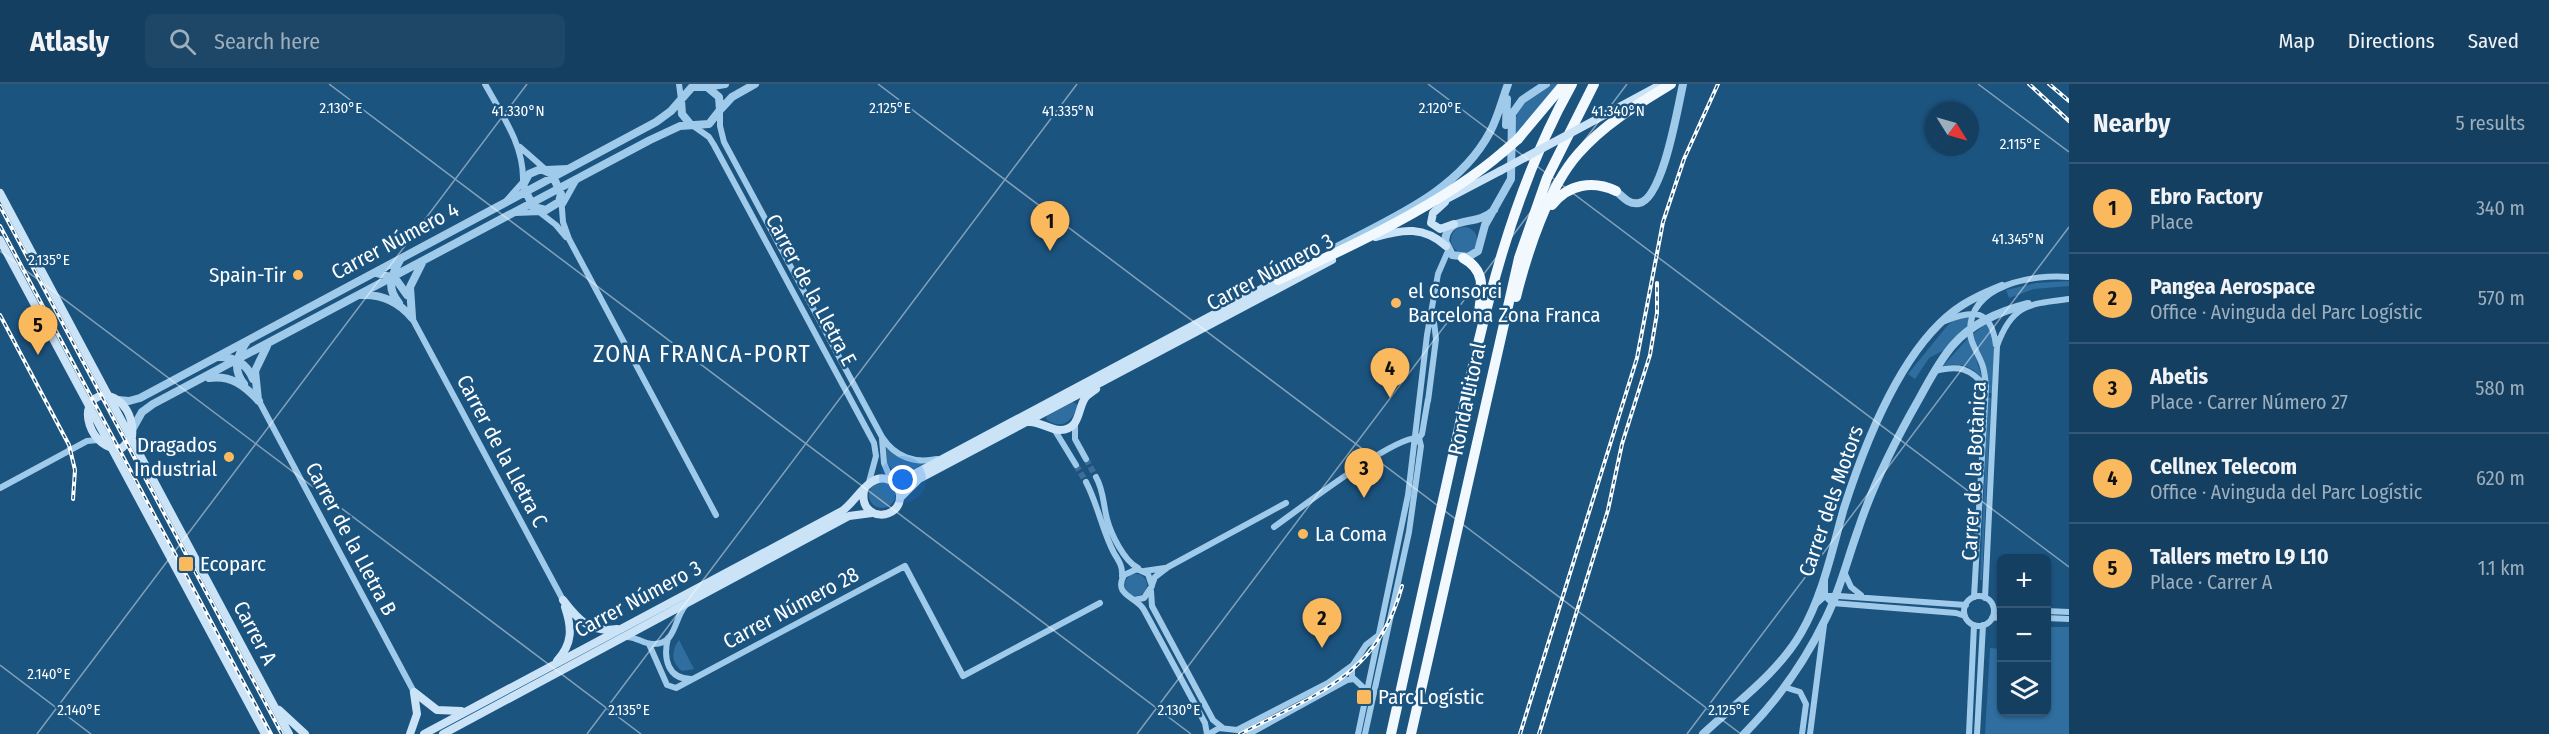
<!DOCTYPE html>
<html lang="en">
<head>
<meta charset="utf-8">
<style>
	:root { --surface:#153f60; --page:#1e4666; --text:#f1f3f6; --muted:#9dafbd; --line:#345875; --accent:#fab95d }
	body { margin:0; font-family:"Fira Sans Condensed",sans-serif; background:var(--page); color:var(--text) }
	.controls { position:absolute; right:18px; bottom:18px; display:grid; overflow:hidden; border-radius:9px; box-shadow:0 2px 4px #0004 }
	.controls button { width:54px; height:54px; display:grid; place-items:center; padding:0; border:0; border-bottom:2px solid var(--line); background:var(--surface); color:var(--text); font:30px sans-serif }
	.compass { position:absolute; left:1925px; top:18px; width:54px; height:54px; border-radius:50%; background:var(--surface); box-shadow:0 2px 4px #0004; rotate:127deg }
	.you { position:absolute; left:903px; top:396px; width:21px; height:21px; margin:-15px; border:4px solid #fff; border-radius:50%; background:#1a73e8; box-shadow:0 0 0 9px #1a73e833 }
	.badge { display:grid; place-items:center; width:39px; height:39px; border-radius:50%; background:var(--accent); color:#111; font-size:20px; font-weight:700 }
	.pin { position:absolute; translate:-50% -50px; filter:drop-shadow(0 2px 3px #0008) }
	.pin::after { content:''; position:absolute; top:32px; width:21px; height:18px; background:inherit; clip-path:polygon(0 0,100% 0,50% 100%) }
	.list { margin:0; padding:0; list-style:none }
	h2 { display:flex; justify-content:space-between; align-items:center; height:78px; margin:0; padding:0 24px; font-size:26px }
	h2 small { font-size:20px; font-weight:400; color:var(--muted) }
	.list li { display:grid; grid-template-columns:39px 1fr auto; gap:18px; align-items:center; box-sizing:border-box; height:90px; padding:0 24px; border-top:2px solid var(--line) }
	.list b { display:block; font-size:22px; white-space:nowrap }
	.list p { margin:0; font-size:20px; white-space:nowrap; color:var(--muted) }
	.list em { font-size:20px; font-style:normal; color:var(--muted) }
	.icon { flex:none; width:33px; height:33px; fill:none; stroke:currentColor; stroke-width:2; stroke-linecap:round; stroke-linejoin:round }
	.map { position:relative; flex:none; width:2069px; height:650px; overflow:hidden }
	header { display:flex; align-items:center; gap:36px; box-sizing:border-box; height:84px; padding:0 30px; background:var(--surface); border-bottom:2px solid var(--line) }
	header strong { font-size:28px }
	nav { display:flex; gap:33px; margin-inline-start:auto; font-size:21px }
	.search { width:420px; height:54px; background:var(--page); display:flex; align-items:center; gap:15px; box-sizing:border-box; padding:0 21px; border-radius:9px; color:var(--muted); font-size:22px }
	main { display:flex }
	aside { flex:1; background:var(--surface) }
	.map>svg:first-child { display:block }
	.green { fill:#2f6e9f }
	.lines { fill:none; stroke-linecap:round; stroke-linejoin:round }
	.minor-tunnel { stroke:#3e6e93; stroke-width:6; stroke-dasharray:6 3; stroke-linecap:butt }
	.minor { stroke:#a0cae9; stroke-width:6 }
	.tertiary { stroke:#a0cae9; stroke-width:8 }
	.secondary { stroke:#cbe3f7; stroke-width:8 }
	.trunk { stroke:#f1f8fe; stroke-width:10 }
	.rail-casing { stroke:#fff; stroke-width:4 }
	.rail { stroke:#1c5480; stroke-width:1.5; stroke-dasharray:4.5; stroke-linecap:butt }
	.secondary-bridge { stroke:#cbe3f7; stroke-width:8 }
	.trunk-bridge { stroke:#f1f8fe; stroke-width:10 }
	.ticks { fill:none; stroke:#fff; stroke-width:1.5; stroke-opacity:0.45 }
	.poi-dot { fill:#fab95d; stroke:#1c5480; stroke-width:2 }
	.labels { text-anchor:middle; stroke-width:5; stroke-linejoin:round; paint-order:stroke }
	.street-label { font-size:21px; fill:#fff; stroke:#1c5480 }
	.poi-label { font-size:21px; fill:#fff; stroke:#1c5480; text-anchor:start }
	.quarter-label { font-size:24px; letter-spacing:1.5px; fill:#fff; stroke:#1c5480 }
	.ticks-label { font-size:15px; text-anchor:middle; fill:#fff; stroke:#1c5480; stroke-width:5; stroke-linejoin:round; paint-order:stroke }
</style>
</head>
<body>
<header>
<strong>Atlasly</strong>
<div class="search"><svg class="icon" aria-label="search" viewBox="0 0 24 24"><circle cx="10" cy="10" r="6"/><path d="M15 15l6 6"/></svg>Search here</div>
<nav><a>Map</a><a>Directions</a><a>Saved</a></nav>
</header>
<main>
<div class="map">
<svg width="2069" height="650" viewBox="0 0 2069 650">
	<rect width="100%" height="100%" fill="#1c5480"/>
	<path class="green" d="M1551,0H1560L1514,54C1514,19 1525,19 1551,0Z
		M1451 156a13 13 0 1 1 26 0a13 13 0 1 1-26 0Z
		M2069,197V202L2034,205L2009,214L2006,206L2036,199Z
		M1970,231L1969,245L1950,263L1929,274L1915,295L1908,290L1947,242L1953,237Z
		M1987,239L1994,257L1992,309H1989L1973,250Z
		M1969,253L1983,296C1972,281 1960,279 1943,282Z
		M1988,314H1991L1982,496H1980Z
		M1073,318L1078,321C1073,337 1062,347 1046,335L1047,331Z
		M886,364L887,363L924,380L908,388H895L887,379Z
		M869 411a13 13 0 1 1 26 0a13 13 0 1 1-26 0Z
		M1125 501a11 11 0 1 1 22 0a11 11 0 1 1-22 0Z
		M2047,543H2069V650H1985L1990,564L2001,565L2002,628H2046Z
		M679,556L694,585L682,587C671,579 671,567 679,556Z"/>
	<g class="lines">
		<path class="minor-tunnel" d="M1086,375L1096,393
			M1076,381L1086,398"/>
		<path class="minor" d="M485,0C502,31 524,61 523,97
			M679,0L681,15
			M720,27V42L724,58L882,353C895,373 915,380 937,375
			M692,41L709,53L714,61L874,359L876,372L869,398
			M520,63L545,85
			M546,85L568,84
			M561,112L563,138L569,155L716,431
			M507,116L523,98
			M563,120L577,95
			M534,124L556,141L566,153
			M515,129L541,128
			M412,234L563,516
			M1945,237C1974,225 1991,225 1996,261
			M1935,287C1959,281 1970,284 1986,303
			M259,317L414,608
			M1428,317L1436,255L1433,229
			M1075,340V355L1086,375
			M1054,345L1076,381
			M882,355L884,379L891,396
			M1096,393C1104,407 1103,420 1107,435C1111,450 1124,477 1138,484
			M1086,398C1098,421 1102,446 1114,469C1119,477 1123,483 1122,492
			M0,404L87,357L98,356
			M1274,443C1298,426 1395,351 1418,354
			M1144,487L1165,484
			M1845,490L1851,503L1861,511
			M1825,496V512L1832,519L1956,529L1965,532
			M1152,501L1155,493L1168,483L1286,419
			M1151,507L1152,522L1213,636L1223,644
			M1964 527a15 15 0 1 1 30 0a15 15 0 1 1-30 0Z
			M1974,513L1986,303C1985,295 1985,287 1982,280C1978,269 1969,257 1970,246C1971,200 2034,190 2069,193
			M1985,514L1997,262C2012,220 2029,220 2069,215
			M1134,516L1144,514L1152,502L1148,490L1137,485L1124,491C1113,512 1136,512 1144,526L1205,639L1207,650
			M1815,521L1825,512H1839L1966,521
			M2046,527L2069,528
			M1992,534L2002,533
			M2046,534L2069,535
			M625,553C636,552 643,560 653,560C676,561 674,535 685,522
			M668,554C663,574 667,596 693,595
			M649,560L667,601L676,604L905,482L963,592L1100,519
			M1352,582V593L1367,607
			M1784,603L1800,608L1806,620L1802,650
			M1209,650L1219,644L1237,646L1328,599L1353,581L1366,561L1379,551
			M1249,650L1347,596L1354,595
			M1358,650L1408,411L1427,251L1438,190L1448,167
			M1365,650L1409,448L1421,362L1419,354L1422,350L1428,315
			M1810,650L1824,541
			M1969,650L1974,541
			M1977,650L1983,541"/>
		<path class="tertiary" d="M707,3L725,0
			M681,16L682,30L691,41
			M720,26L732,13L755,0
			M1506,41L1507,15
			M541,85L552,90L561,110L559,118L546,126L533,123L523,101L529,90Z
			M1616,107C1623,113 1629,121 1639,119C1663,115 1678,22 1683,0
			M1494,126C1476,144 1448,129 1445,157L1452,171L1468,173L1478,167L1485,141L1511,95L1512,30L1522,16L1546,0
			M1333,165C1391,134 1458,108 1490,48C1498,33 1502,16 1508,0
			M376,189L395,194L407,211
			M361,211C383,210 399,218 412,234
			M399,219C386,204 391,192 400,176
			M412,233L410,203L422,179
			M219,273C236,273 247,280 253,295
			M209,294C231,291 244,301 259,317
			M244,300C232,285 237,272 247,257
			M118,316L129,317L140,314L656,38L671,27L692,3H707L719,13L720,26L709,40L680,42L650,56L153,320L142,328L133,344
			M258,316L255,287L267,262
			M1703,650C1736,619 1778,589 1801,549C1823,511 1832,466 1844,424C1864,362 1900,268 1954,227C1968,216 1985,209 2002,202
			M1744,650C1776,618 1805,577 1825,536C1840,507 1847,476 1858,446C1873,400 1895,357 1919,315C1929,297 1939,277 1953,261C1972,239 2000,227 2028,220"/>
		<path class="secondary" d="M1597,35L1660,1
			M0,109L289,650
			M1445,118L1433,129L1431,139L1440,145L1454,140
			M1439,119L1500,87
			M1376,153C1403,145 1424,142 1446,162
			M0,156L265,650
			M104,311C125,314 134,334 132,353L122,364C91,369 73,316 104,311Z
			M1028,338C1040,337 1049,346 1060,346C1081,345 1077,326 1085,314C1087,311 1092,308 1096,305
			M891,396L916,389L1278,196
			M900,414L919,395L1332,176
			M563,516C578,536 590,549 617,545
			M557,577C573,559 572,544 565,523
			M414,608L437,626L461,627
			M279,626L305,650
			M410,650L417,630L414,609
			M424,650L842,427C856,418 870,387 889,396C895,398 899,404 900,411C902,437 858,439 864,406
			M443,650L849,432L872,429"/>
		<path class="trunk" d="M1518,55L1564,0
			M1552,121C1568,100 1593,96 1616,107
			M1463,174C1486,186 1482,205 1479,228
			M1278,196C1350,163 1443,120 1503,68
			M1516,213C1527,169 1548,104 1578,70C1604,40 1638,20 1671,0
			M1391,650C1413,551 1435,452 1457,353C1484,230 1510,110 1572,0
			M1411,650L1519,174L1547,94L1594,0"/>
		<g class="rail-casing">
			<path id="rail" d="M2029,0L2069,37
				M2049,0L2069,17
				M0,122L282,650
				M0,142L271,650
				M0,231L69,361L75,386L73,415
				M1240,650C1316,610 1378,592 1402,502
				M1520,650L1637,274L1663,138L1684,75L1718,0
				M1539,650L1608,426L1622,360L1650,271L1657,229V199"/>
		</g>
		<use href="#rail" class="rail"/>
		<path class="secondary-bridge" d="M1500,87L1597,35"/>
		<path class="trunk-bridge" d="M1503,68L1518,55"/>
	</g>
	<path class="ticks" d="M329,0L1191,650M878,0L1741,650M1428,0L2069,483M1978,0L2069,68M0,167L641,650M0,581L91,650M37,650L527,0M587,650L1077,0M1137,650L1627,0M1687,650L2069,143"/>
	<g class="poi-dot">
		<circle cx="298" cy="191" r="6"/>
		<circle cx="1396" cy="219" r="6"/>
		<circle cx="229" cy="373" r="6"/>
		<circle cx="1303" cy="450" r="6"/>
		<rect x="178" y="472" width="16" height="16" rx="3"/>
		<rect x="1356" y="605" width="16" height="16" rx="3"/>
	</g>
	<g class="labels">
		<g class="street-label">
			<text transform="translate(395 157) rotate(-28)" y="7">Carrer Número 4</text>
			<text transform="translate(1270 188) rotate(-28)" y="7">Carrer Número 3</text>
			<text transform="translate(811 206) rotate(62)" y="7">Carrer de la Lletra E</text>
			<text transform="translate(1467 315) rotate(-78)" y="7">Ronda Litoral</text>
			<text transform="translate(502 367) rotate(62)" y="7">Carrer de la Lletra C</text>
			<text transform="translate(1974 387) rotate(-87)" y="7">Carrer de la Botànica</text>
			<text transform="translate(1831 417) rotate(-71)" y="7">Carrer dels Motors</text>
			<text transform="translate(351 455) rotate(62)" y="7">Carrer de la Lletra B</text>
			<text transform="translate(638 515) rotate(-28)" y="7">Carrer Número 3</text>
			<text transform="translate(791 524) rotate(-28)" y="7">Carrer Número 28</text>
			<text transform="translate(255 549) rotate(62)" y="7">Carrer A</text>
		</g>
		<g class="poi-label">
			<text x="286" y="198" text-anchor="end">Spain-Tir</text>
			<text x="1408" y="214">el Consorci<tspan x="1408" dy="24">Barcelona Zona Franca</tspan></text>
			<text x="217" y="368" text-anchor="end">Dragados<tspan x="217" dy="24">Industrial</tspan></text>
			<text x="1315" y="457">La Coma</text>
			<text x="200" y="487">Ecoparc</text>
			<text x="1378" y="620">Parc Logístic</text>
		</g>
		<g class="quarter-label">
			<text x="702" y="278">ZONA FRANCA-PORT</text>
		</g>
	</g>
	<g class="ticks-label">
		<text x="890" y="29">2.125°E</text>
		<text x="1440" y="29">2.120°E</text>
		<text x="341" y="29">2.130°E</text>
		<text x="518" y="32">41.330°N</text>
		<text x="1068" y="32">41.335°N</text>
		<text x="1618" y="32">41.340°N</text>
		<text x="2020" y="65">2.115°E</text>
		<text x="2018" y="160">41.345°N</text>
		<text x="49" y="181">2.135°E</text>
		<text x="49" y="595">2.140°E</text>
		<text x="79" y="631">2.140°E</text>
		<text x="629" y="631">2.135°E</text>
		<text x="1179" y="631">2.130°E</text>
		<text x="1729" y="631">2.125°E</text>
	</g>
</svg>
<div class="controls">
<button>+</button>
<button>−</button>
<button><svg class="icon" aria-label="layers" viewBox="0 0 24 24"><path d="M12 4l9 5-9 5-9-5zM3 14l9 5 9-5"/></svg></button>
</div>
<svg class="compass" viewBox="-18 -18 36 36"><path d="M0-13l5 13h-10z" fill="#e53935"/><path d="M0 13l5-13h-10z" fill="#9dafbd"/></svg>
<div class="you"></div>
<div class="pin badge" style="left:1050px;top:167px">1</div>
<div class="pin badge" style="left:1322px;top:564px">2</div>
<div class="pin badge" style="left:1364px;top:414px">3</div>
<div class="pin badge" style="left:1390px;top:314px">4</div>
<div class="pin badge" style="left:38px;top:271px">5</div>
</div>
<aside>
<h2>Nearby<small>5 results</small></h2>
<ul class="list">
<li><span class="badge">1</span><div><b>Ebro Factory</b><p>Place</p></div><em>340 m</em></li>
<li><span class="badge">2</span><div><b>Pangea Aerospace</b><p>Office · Avinguda del Parc Logístic</p></div><em>570 m</em></li>
<li><span class="badge">3</span><div><b>Abetis</b><p>Place · Carrer Número 27</p></div><em>580 m</em></li>
<li><span class="badge">4</span><div><b>Cellnex Telecom</b><p>Office · Avinguda del Parc Logístic</p></div><em>620 m</em></li>
<li><span class="badge">5</span><div><b>Tallers metro L9 L10</b><p>Place · Carrer A</p></div><em>1.1 km</em></li>
</ul>
</aside>
</main>
</body>
</html>
